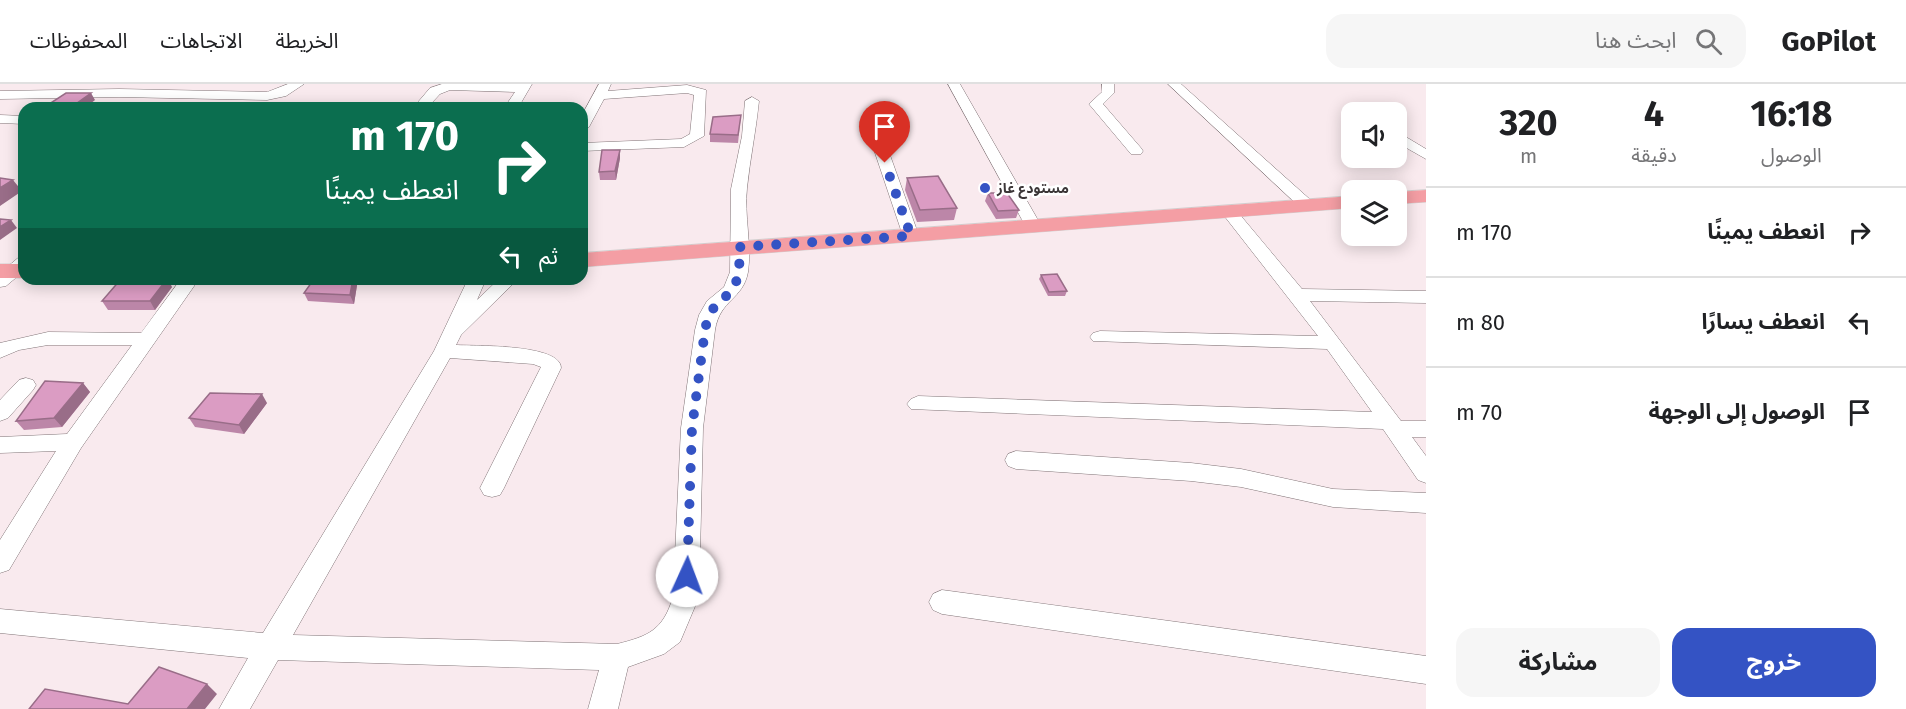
<!DOCTYPE html>
<html lang="ar">
<meta charset="utf-8">
<style>
:root{--surface:#fff;--page:#f6f6f6;--text:#202124;--muted:#757577;--line:#e0e0e0;--accent:#3453c4}
body{margin:0;font-family:"Fira Sans","Noto Sans Arabic",sans-serif;background:var(--page);color:var(--text);direction:rtl;height:100vh;display:flex;flex-direction:column;font-size:22px;white-space:nowrap}
*{box-sizing:border-box;margin:0}
p{font-size:20px;color:var(--muted)}
.icon{flex:none;width:33px;height:33px;fill:none;stroke:currentColor;stroke-width:2;stroke-linecap:round;stroke-linejoin:round}
.map{position:relative;flex:1;overflow:hidden;direction:ltr}
.panel{display:flex;flex-direction:column;background:var(--surface);width:480px}
.panel>*{flex:none}
.top-card{position:absolute;left:18px;top:18px;width:570px;height:183px;border-radius:18px;box-shadow:0 3px 15px #0003;direction:rtl;background:#0b6e4f;color:#fff;overflow:hidden}
.fabs{position:absolute;left:1341px;top:18px;display:grid;gap:12px}
.fabs a{display:grid;place-items:center;width:66px;height:66px;border-radius:12px;background:var(--surface);box-shadow:0 3px 15px #0003;font-size:30px}
.pin{position:absolute;display:grid;place-items:center;width:51px;height:51px;color:#fff;margin:-62px -26px;border-radius:50% 50% 50% 0;rotate:-45deg;box-shadow:0 0 6px #0007}
.pin .icon{rotate:45deg}
.me{position:absolute;width:66px;margin:-33px;rotate:2deg;stroke-linejoin:round;filter:drop-shadow(0 0 4px #0008)}
.turn{display:flex;align-items:center;gap:21px;height:126px;padding:0 30px;font-size:27px}
.turn .icon{width:78px;height:78px;stroke-width:2.5}
.turn b{display:block;font-size:42px;line-height:51px}
.then{display:flex;align-items:center;height:57px;padding:0 30px;background:#0003;gap:12px;font-size:22px}
.eta{display:flex;justify-content:space-evenly;align-items:center;height:102px;text-align:center}
.eta b{font-size:36px;font-weight:700;line-height:42px}
.primary-button{display:flex;gap:12px;margin-top:auto;padding:12px 30px}
.primary-button a{flex:1;height:69px;border-radius:18px;background:var(--accent);color:#fff;font-size:24px;font-weight:700;line-height:69px;text-align:center}
.primary-button a+a{background:var(--page);color:var(--text)}
ul{padding:0;list-style:none}
li{display:flex;align-items:center;gap:18px;height:90px;padding:0 30px;border-top:2px solid var(--line)}
li div{flex:1}
li b{display:block;font-size:22px}
li em{font-style:normal}
header{display:flex;align-items:center;gap:36px;box-sizing:border-box;height:84px;padding:0 30px;background:var(--surface);border-bottom:2px solid var(--line)}
header strong{font-size:28px}
nav{display:flex;gap:33px;margin-inline-start:auto;font-size:21px}
.search{width:420px;height:54px;background:var(--page);display:flex;align-items:center;gap:15px;box-sizing:border-box;padding:0 21px;border-radius:18px;color:var(--muted);font-size:22px}
main{display:flex;flex:1;min-height:0}
.map>svg:first-child{display:block}
.lines{fill:none;stroke-linecap:round;stroke-linejoin:round}
.minor-casing{stroke:#817477;stroke-width:1}
.major-casing{stroke:#d0cfcf;stroke-width:1}
.minor{fill:#fff;fill-rule:evenodd}
.major{fill:#f49ea4;fill-rule:evenodd}
.wall{fill:#bc86a8}
.shaded-wall{fill:#996d88}
.building{fill:#db9cc3;stroke:#996d88;stroke-width:1.5}
.route{stroke:#3453c4;stroke-width:10;stroke-dasharray:0 18}
.poi-dot{fill:#3453c4;stroke:#fff;stroke-width:2}
.labels{text-anchor:middle;dominant-baseline:central;stroke-width:5;stroke-linejoin:round;paint-order:stroke}
.far-poi-label{font-size:14px;font-weight:bold;fill:#3b3637;stroke:#fff;text-anchor:start}
</style>
<header>
<strong>GoPilot</strong>
<div class="search"><svg class="icon" aria-label="search" viewBox="0 0 24 24"><circle cx="10" cy="10" r="6"/><path d="M15 15l6 6"/></svg>ابحث هنا</div>
<nav><a>الخريطة</a><a>الاتجاهات</a><a>المحفوظات</a></nav>
</header>
<main>
<section class="panel">
<div class="eta">
<div><b>16:18</b><p>الوصول</p></div>
<div><b>4</b><p>دقيقة</p></div>
<div><b>320</b><p>m</p></div>
</div>
<ul>
<li><svg class="icon" aria-label="right" viewBox="0 0 24 24"><path d="M7 20v-9h11M14 6l5 5-5 5"/></svg><div><b>انعطف يمينًا</b></div><em>170 m</em></li>
<li><svg class="icon" aria-label="left" viewBox="0 0 24 24"><path d="M17 20v-9H6M10 6l-5 5 5 5"/></svg><div><b>انعطف يسارًا</b></div><em>80 m</em></li>
<li><svg class="icon" aria-label="arrive" viewBox="0 0 24 24"><path d="M6 21V4h12l-3 4 3 4H6"/></svg><div><b>الوصول إلى الوجهة</b></div><em>70 m</em></li>
</ul>
<div class="primary-button"><a>خروج</a><a>مشاركة</a></div>
</section>
<div class="map">
<svg width="1426" height="625" viewBox="0 0 1426 625">
<rect width="100%" height="100%" fill="#f9eaee"/>
<g class="lines">
<g class="minor-casing">
<path id="minor" d="M288,0H304L286,12L267,16L119,13L0,15V7L119,5L267,8Z
M442,0H532L518,24H504L515,8L450,6L440,10L427,24H413L430,4Z
M599,0H611L608,7L687,1L706,6L704,52L684,63L582,67V59L681,55L690,50L694,11L687,9L604,15L589,43L582,47V31Z
M948,0H960L1042,143L1040,146H1028L1026,143Z
M1102,0H1114V9L1103,20L1141,64L1143,67L1141,70H1131L1089,20L1102,8Z
M1168,0H1181L1314,119L1316,122L1314,125H1302Z
M752,13L759,17C756,47 750,75 747,104C744,131 752,161 748,188C743,216 720,215 715,246L703,344L699,513L680,558L664,570L628,583L618,625H588L599,586L278,576L250,625H219L248,574L0,549V525L263,549L434,267L468,195H486L477,216L499,195H518L461,251L456,261C476,262 561,260 561,284L504,404L500,411L492,413L484,411L480,404L541,283L533,280L450,274L293,551L617,560C649,552 663,546 673,513L681,344L695,246L699,231L707,217L724,203L730,188L731,105L742,52L745,17Z
M0,31L24,32V40L0,39Z
M1396,47L1426,65V75L1396,58Z
M879,56L886,60L919,152L917,156H905L903,152L872,60Z
M1230,124L1236,126L1302,205L1426,207V219L1310,217L1401,337H1426V353H1412L1426,372V399L1418,396L1383,345L911,325L907,320L911,315L918,312L1372,328L1327,265L1093,257L1090,253L1093,249L1100,247L1318,252L1222,129Z
M24,173V187L6,202L0,203V189L18,174Z
M181,195H199L81,364L9,486L0,489V456L56,367L0,369V353L67,350L132,261H48L19,266L0,274V259L48,248L141,249Z
M26,294L33,296L36,301L33,306L8,334L0,337V316L19,296Z
M1016,367L1191,379L1241,385L1333,405L1426,409V429L1333,423L1241,403L1191,397L1016,385L1008,382L1005,376L1008,370Z
M942,506L1426,572V600L942,530L933,526L929,518L933,510Z"/>
</g>
<g class="major-casing">
<path id="major" d="M1426,106V118L1396,120V108Z
M1352,112V124L582,183V169Z
M0,180H24V194H0Z"/>
</g>
<use href="#minor" class="minor"/>
<use href="#major" class="major"/>
</g>
<path class="wall" d="M741,31L738,59L710,58V50Z
M620,66V74L616,96H600L599,88Z
M907,94L957,124L954,136L917,138L905,106Z
M988,109L1019,126L1016,134L996,135L985,117Z
M1041,191L1067,207L1065,212H1048L1039,195Z
M314,195H358L354,220L308,217L304,209Z
M172,203L155,226H108L102,217Z
M83,299L90,308L62,343L24,346L16,337Z
M267,319L244,350L195,343L189,334Z"/>
<path class="shaded-wall" d="M91,9L95,16L85,24H70Z
M620,66V74L616,96L615,87Z
M13,96L22,107L0,122V104Z
M11,136L17,144L0,156V143Z
M167,195H168L172,203L155,226L150,217Z
M353,195H358L354,220L350,211Z
M83,299L90,308L62,343L54,334Z
M262,310L267,319L244,350L239,341Z
M207,600L217,610L205,625H187Z"/>
<path class="building" d="M66,9H91L70,24H43Z
M741,31L738,51L710,50L713,33Z
M602,66H620L615,87L599,88Z
M938,92L957,124L920,126L907,94Z
M0,94L13,96L0,104Z
M988,109H1007L1019,126L998,127Z
M0,135L11,136L0,143Z
M1057,190L1067,207L1049,208L1041,191Z
M121,195H167L150,217H102Z
M314,195H353L350,211L304,209Z
M45,297L83,299L54,334L16,337Z
M210,309L262,310L239,341L189,334Z
M159,583L207,600L187,625H29L45,605L128,620Z"/>
<g class="lines">
<path class="route" d="M687,492L692,344L705,246C711,215 725,220 735,200C741,189 739,175 739,163L911,152L885,79"/>
</g>
<circle class="poi-dot" cx="985" cy="104" r="6"/>
<g class="labels">
<g class="far-poi-label">
<text x="997" y="104">مستودع غاز</text>
</g>
</g>
</svg>
<div class="fabs">
<a><svg class="icon" aria-label="sound" viewBox="0 0 24 24"><path d="M4 9h4l5-4v14l-5-4H4zM17 9q2 3 0 6"/></svg></a>
<a><svg class="icon" aria-label="layers" viewBox="0 0 24 24"><path d="M12 4l9 5-9 5-9-5zM3 14l9 5 9-5"/></svg></a>
</div>
<div class="pin" style="left:885px;top:79px;background:#d93025"><svg class="icon" aria-label="arrive" viewBox="0 0 24 24"><path d="M6 21V4h12l-3 4 3 4H6"/></svg></div>
<svg class="me" style="left:687px;top:492px" viewBox="-20 -20 40 40"><circle r="19" fill="#fff"/><path d="M0-13L10 11 0 6-10 11z" fill="#3453c4"/></svg>
<div class="top-card">
<div class="turn"><svg class="icon" aria-label="right" viewBox="0 0 24 24"><path d="M7 20v-9h11M14 6l5 5-5 5"/></svg><div><b>170 m</b>انعطف يمينًا</div></div>
<div class="then">ثم<svg class="icon" aria-label="left" viewBox="0 0 24 24"><path d="M17 20v-9H6M10 6l-5 5 5 5"/></svg></div>
</div>
</div>
</main>
